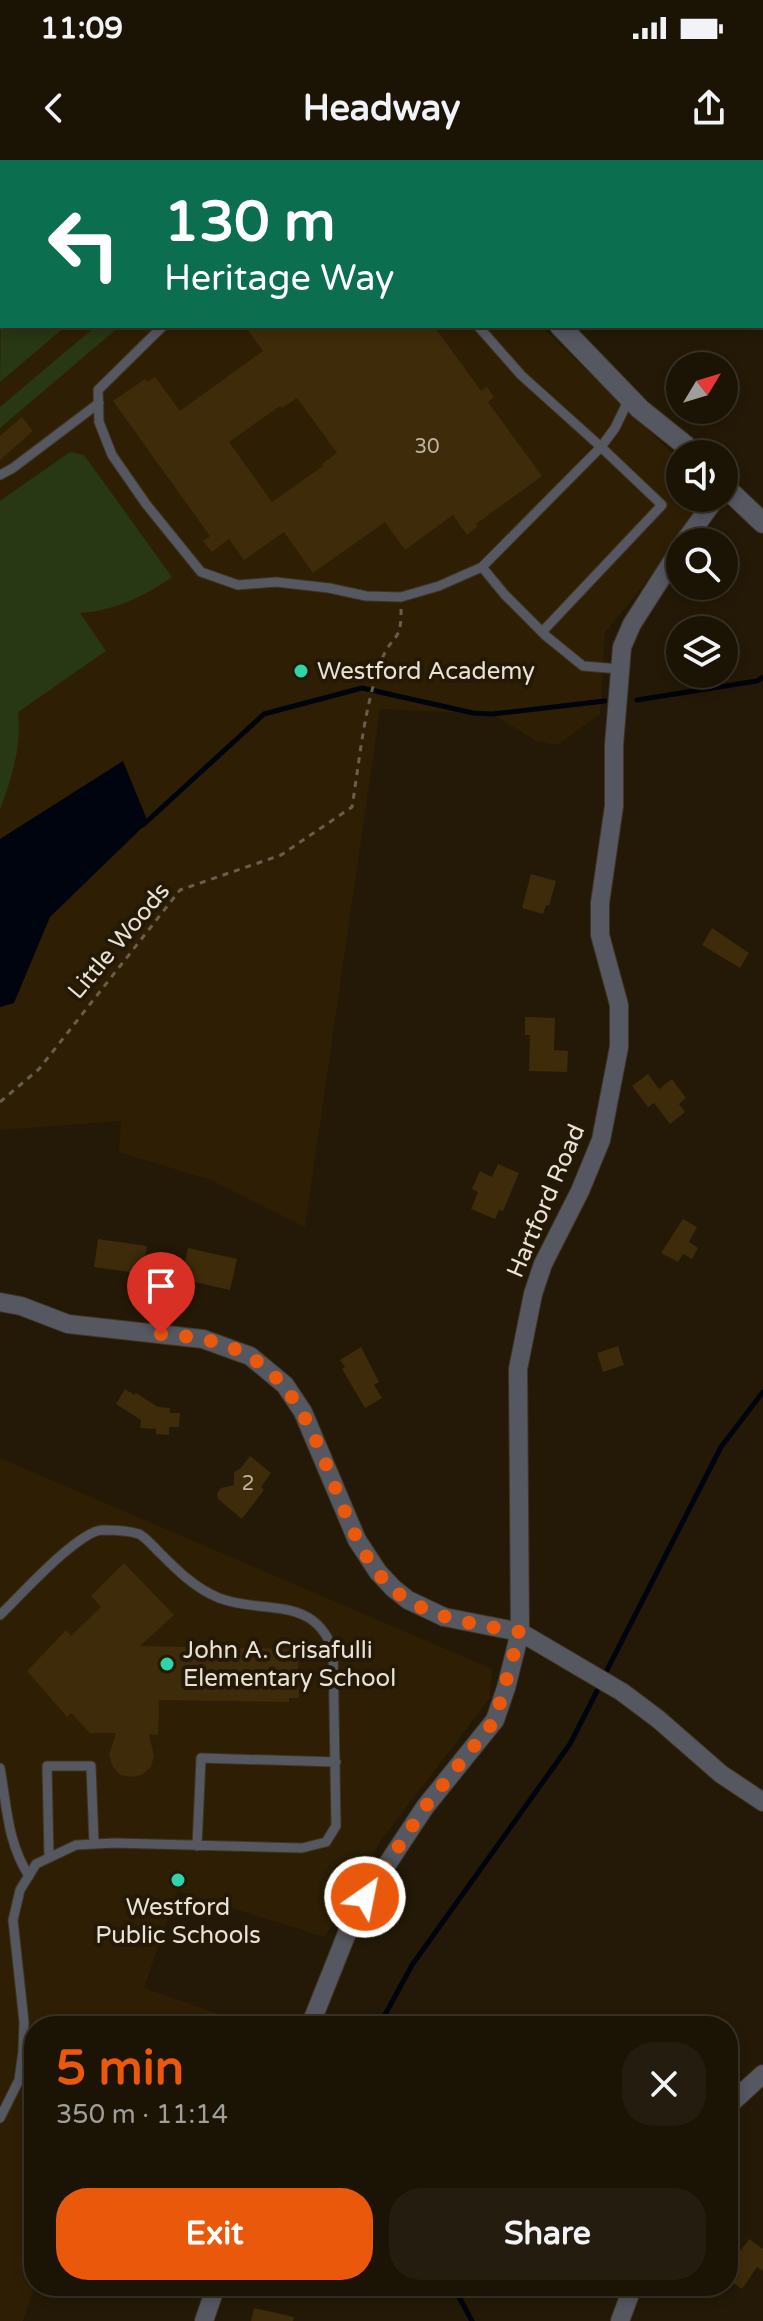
<!DOCTYPE html>
<meta charset="utf-8">
<style>
:root{--surface:#1b1304;--page:#241c0e;--text:#f1f3f6;--muted:#a09e9a;--line:#393226;--accent:#ea580c}
body{margin:0;font-family:"Varela Round",sans-serif;background:var(--page);color:var(--text);height:100vh;display:flex;flex-direction:column;font-size:30px;white-space:nowrap}
*{box-sizing:border-box;margin:0}
p{font-size:26px;color:var(--muted)}
.icon{flex:none;width:44px;height:44px;fill:none;stroke:currentColor;stroke-width:2;stroke-linecap:round;stroke-linejoin:round}
.map{position:relative;flex:1;overflow:hidden}
.sheet{position:absolute;left:24px;top:1856px;width:714px;height:280px;display:flex;flex-direction:column;background:var(--surface);border-radius:32px;box-shadow:0 4px 12px #0003,0 0 0 2px var(--line)}
.sheet>*{flex:none}
.banner{position:absolute;left:0px;top:0px;width:764px;height:168px;box-shadow:0 4px 12px #0003,0 0 0 2px var(--line);background:#0b6e4f;color:#fff;overflow:hidden}
.needle{width:52px;rotate:52deg}
.controls{position:absolute;left:666px;top:192px;display:grid;gap:16px}
.controls a{display:grid;place-items:center;width:72px;height:72px;border-radius:50%;background:var(--surface);box-shadow:0 4px 12px #0003,0 0 0 2px var(--line);font-size:40px}
.pin{position:absolute;display:grid;place-items:center;width:68px;height:68px;color:#fff;margin:-82px -34px;border-radius:50% 50% 50% 0;rotate:-45deg;box-shadow:0 0 8px #0007}
.pin .icon{rotate:45deg}
.me{position:absolute;width:88px;margin:-44px;rotate:33deg;stroke-linejoin:round;filter:drop-shadow(0 0 6px #0008)}
.turn{display:flex;align-items:center;gap:28px;height:168px;padding:0 32px;font-size:36px}
.turn .icon{width:104px;height:104px;stroke-width:2.5}
.turn b{display:block;font-size:56px;line-height:68px}
.round{display:grid;place-items:center;flex:none;width:84px;height:84px;border-radius:32px;background:var(--page)}
.overview{display:flex;align-items:center;justify-content:space-between;height:136px;padding:0 32px}
h1{font-size:48px;font-weight:800;line-height:60px;color:var(--accent)}
.action{display:flex;gap:16px;margin-top:auto;padding:16px 32px}
.action a{flex:1;height:92px;border-radius:32px;background:var(--accent);color:#fff;font-size:32px;font-weight:800;line-height:92px;text-align:center}
.action a+a{background:var(--page);color:var(--text)}
.status{display:flex;justify-content:space-between;align-items:center;height:56px;padding:0 40px;background:var(--surface);direction:ltr}
.status svg{height:22px;fill:currentColor}
header{display:flex;justify-content:space-between;align-items:center;height:104px;padding:0 32px;background:var(--surface);font-size:36px;font-weight:800}
.map>svg:first-child{display:block}
.built{fill:#2e1f04}
.green{fill:#283714}
.water{fill:#00040e}
.lines{fill:none;stroke-linecap:round;stroke-linejoin:round}
.stream{stroke:#00040e;stroke-width:5}
.building{fill:#3e2b09;fill-rule:evenodd}
.service-casing{stroke:#403523;stroke-width:11}
.minor-casing{stroke:#403523;stroke-width:20}
.tertiary-casing{stroke:#403523;stroke-width:22}
.path{stroke:#685e4e;stroke-width:3;stroke-dasharray:6 6;stroke-linecap:butt}
.service{stroke:#555761;stroke-width:9}
.minor{stroke:#555761;stroke-width:18}
.tertiary{stroke:#555761;stroke-width:20}
.route{stroke:#ea580c;stroke-width:14;stroke-dasharray:0 25.2}
.poi-dot{fill:#2fd4aa;stroke:#241906;stroke-width:3}
.labels{text-anchor:middle;dominant-baseline:central;stroke-width:8;stroke-linejoin:round;paint-order:stroke}
.number-label{font-size:20px;fill:#bfb4a3}
.poi-label{font-size:24px;fill:#eae2d6;stroke:#241906;text-anchor:start}
.street-label{font-size:24px;fill:#eae2d6;stroke:#241906}
</style>
<div class="status"><b>11:09</b><svg viewBox="0 0 49 12"><path d="M0 12V9h3v3zM5 12V6h3v6zM10 12V3h3v9zM15 12V0h3v12zM26 1h20v11H26zM47 4h2v5h-2z"/></svg></div>
<header><svg class="icon" aria-label="back" viewBox="0 0 24 24"><path d="M15 5l-7 7 7 7"/></svg>Headway<svg class="icon" aria-label="share" viewBox="0 0 24 24"><path d="M12 15V3M7 8l5-5 5 5M5 13v7h14v-7"/></svg></header>
<div class="map">
<svg width="763" height="2161" viewBox="0 0 763 2161">
<rect width="100%" height="100%" fill="#241906"/>
<path class="built" d="M0,0H428L429,2H2V166H541L680,301V338H713L605,473L600,554L558,585L536,581L492,554L380,549L305,1067L211,1020L119,992L121,961L0,970Z
M0,1298L492,1509L490,1538L382,1679L325,1777L177,1731L144,1828L253,1866H34L35,2126L23,2161H0Z"/>
<path class="green" d="M2,72V166H66L0,222Z
M96,166H120L0,268V247Z
M70,292L84,295L172,417C145,436 114,451 80,453L106,491L18,552C22,586 12,617 0,650V341Z"/>
<path class="water" d="M123,601L148,662L50,757L14,843L0,847V679Z"/>
<g class="lines">
<path class="stream" d="M637,540L757,521L763,517
M143,665L264,554L362,528L473,553L492,554L605,541
M607,1510L721,1287L763,1232
M379,1866L412,1805L570,1584L597,1531
M453,2126L472,2161"/>
</g>
<path class="building" d="M245,166H434L481,231L487,227L494,237L488,242L542,316L476,364L478,366L467,375L453,355L405,390L385,362L313,413L284,372L244,400L229,379L212,392L203,381L210,376L113,241L145,219L147,222L155,217L180,251L263,191ZM297,238L337,293L322,304L323,306L272,342L229,282L280,246L282,248Z
M22,257L33,271L0,300V276Z
M531,714L556,721L549,746L546,745L543,754L522,748Z
M712,768L749,793L740,808L702,785Z
M525,857L555,858L554,890L568,891L567,912L529,911L530,875H525Z
M648,914L659,929L672,919L686,938L679,944L685,952L670,964L654,943L648,947L632,926Z
M498,1004L519,1013L503,1051L499,1050L495,1059L471,1049L478,1032L472,1029L480,1011L492,1017Z
M683,1059L697,1067L689,1082L698,1088L692,1099L683,1094L678,1102L661,1093Z
M98,1079L147,1086L143,1114L94,1107Z
M188,1088L237,1099L230,1130L181,1119Z
M618,1186L624,1205L603,1212L597,1193Z
M361,1187L379,1222L374,1225L382,1238L365,1248L342,1209L345,1207L340,1200Z
M125,1229L134,1235L136,1233L158,1247L170,1248V1253H180L179,1267H169V1275L156,1274V1269L140,1268L141,1260L116,1244Z
M250,1296L271,1313L261,1327L264,1330L242,1359L218,1339L217,1333L221,1328L234,1325V1312L240,1309Z
M124,1403L174,1455L140,1486L290,1489V1494H298L299,1538H289V1542L159,1540L158,1575L149,1574L154,1596L151,1607L142,1615L131,1617L120,1615L113,1607L109,1595L116,1573H90L71,1553L67,1557L27,1511L66,1470L71,1476L101,1447L91,1436Z
M749,2079L763,2089V2111L757,2107L742,2129L728,2119V2107Z
M254,2148L294,2157L293,2161H251Z"/>
<g class="lines">
<g class="service-casing">
<path id="service" d="M222,0L223,2
M379,2L382,0
M163,166L98,230L99,262L112,295L146,344L201,412L238,425L276,422L329,428L366,436L401,437L439,426L482,407L505,435L546,476L583,506L620,509
M478,166L521,215L601,287L615,268L629,239
M0,315L13,308L99,243
M482,407L601,287L662,345L542,472
M0,1455C20,1436 77,1372 102,1370C111,1370 130,1371 139,1374C145,1377 152,1385 157,1390C176,1409 194,1428 219,1438C263,1455 313,1434 333,1490L336,1666L326,1682L302,1688L114,1683L76,1685L36,1704L20,1730L13,1760L24,1862L23,1891L19,1920L0,1958
M0,1608C7,1646 7,1682 29,1716
M197,1686L201,1598L336,1602
M49,1698L47,1606H91L94,1684"/>
</g>
<g class="minor-casing">
<path id="minor" d="M684,382L716,338
M0,1142L21,1146L68,1164L203,1179L250,1196L285,1225L303,1252L357,1380L378,1412L393,1428L408,1440L444,1457L520,1472L622,1532L658,1559L721,1614L763,1642
M310,1866L355,1753L425,1647L495,1560L506,1528L520,1472L518,1209L533,1134L543,1104L580,1031L601,980L619,887V845L600,775V743L614,646V585L622,487L632,464L680,389
M728,1946L763,1914
M204,2161L216,2126
M620,2161L633,2126"/>
</g>
<g class="tertiary-casing">
<path id="tertiary" d="M446,0L447,2
M560,166L640,249L685,285L692,294
M724,326L763,363"/>
</g>
<path class="path" d="M0,942L39,909L180,730L281,695L352,647C360,598 364,546 382,499C392,474 402,483 401,449"/>
<use href="#service" class="service"/>
<use href="#minor" class="minor"/>
<use href="#tertiary" class="tertiary"/>
</g>
<g class="lines">
<path class="route" d="M161,1174C181,1176 201,1177 221,1184C305,1210 320,1300 353,1370C365,1398 383,1425 409,1441C443,1461 482,1465 520,1472L495,1560L425,1647L365,1737"/>
</g>
<g class="poi-dot">
<circle cx="301" cy="511" r="8"/>
<circle cx="167" cy="1504" r="8"/>
<circle cx="178" cy="1720" r="8"/>
</g>
<g class="labels">
<g class="number-label">
<text x="427" y="287">30</text>
<text x="248" y="1324">2</text>
</g>
<g class="poi-label">
<text x="317" y="511">Westford Academy</text>
<text x="183" y="1490">John A. Crisafulli<tspan x="183" dy="28">Elementary School</tspan></text>
<text x="178" y="1747" text-anchor="middle">Westford<tspan x="178" dy="28">Public Schools</tspan></text>
</g>
<g class="street-label">
<text transform="translate(119 781) rotate(-50)">Little Woods</text>
<text transform="translate(546 1041) rotate(-67)">Hartford Road</text>
</g>
</g>
</svg>
<div class="controls">
<a><svg class="needle" viewBox="-14 -14 28 28"><path d="M0-13l5 13h-10z" fill="#e53935"/><path d="M0 13l5-13h-10z" fill="#a09e9a"/></svg></a>
<a><svg class="icon" aria-label="sound" viewBox="0 0 24 24"><path d="M4 9h4l5-4v14l-5-4H4zM17 9q2 3 0 6"/></svg></a>
<a><svg class="icon" aria-label="search" viewBox="0 0 24 24"><circle cx="10" cy="10" r="6"/><path d="M15 15l6 6"/></svg></a>
<a><svg class="icon" aria-label="layers" viewBox="0 0 24 24"><path d="M12 4l9 5-9 5-9-5zM3 14l9 5 9-5"/></svg></a>
</div>
<div class="pin" style="left:161px;top:1174px;background:#d93025"><svg class="icon" aria-label="arrive" viewBox="0 0 24 24"><path d="M6 21V4h12l-3 4 3 4H6"/></svg></div>
<svg class="me" style="left:365px;top:1737px" viewBox="-20 -20 40 40"><circle r="17" fill="#ea580c" stroke="#fff" stroke-width="3"/><path d="M0-11L8 9 0 5-8 9z" fill="#fff"/></svg>
<div class="banner">
<div class="turn"><svg class="icon" aria-label="left" viewBox="0 0 24 24"><path d="M17 20v-9H6M10 6l-5 5 5 5"/></svg><div><b>130 m</b>Heritage Way</div></div>
</div>
<section class="sheet">
<div class="overview"><div><h1>5 min</h1><p>350 m · 11:14</p></div><a class="round"><svg class="icon" aria-label="close" viewBox="0 0 24 24"><path d="M6 6l12 12M18 6L6 18"/></svg></a></div>
<div class="action"><a>Exit</a><a>Share</a></div>
</section>
</div>
